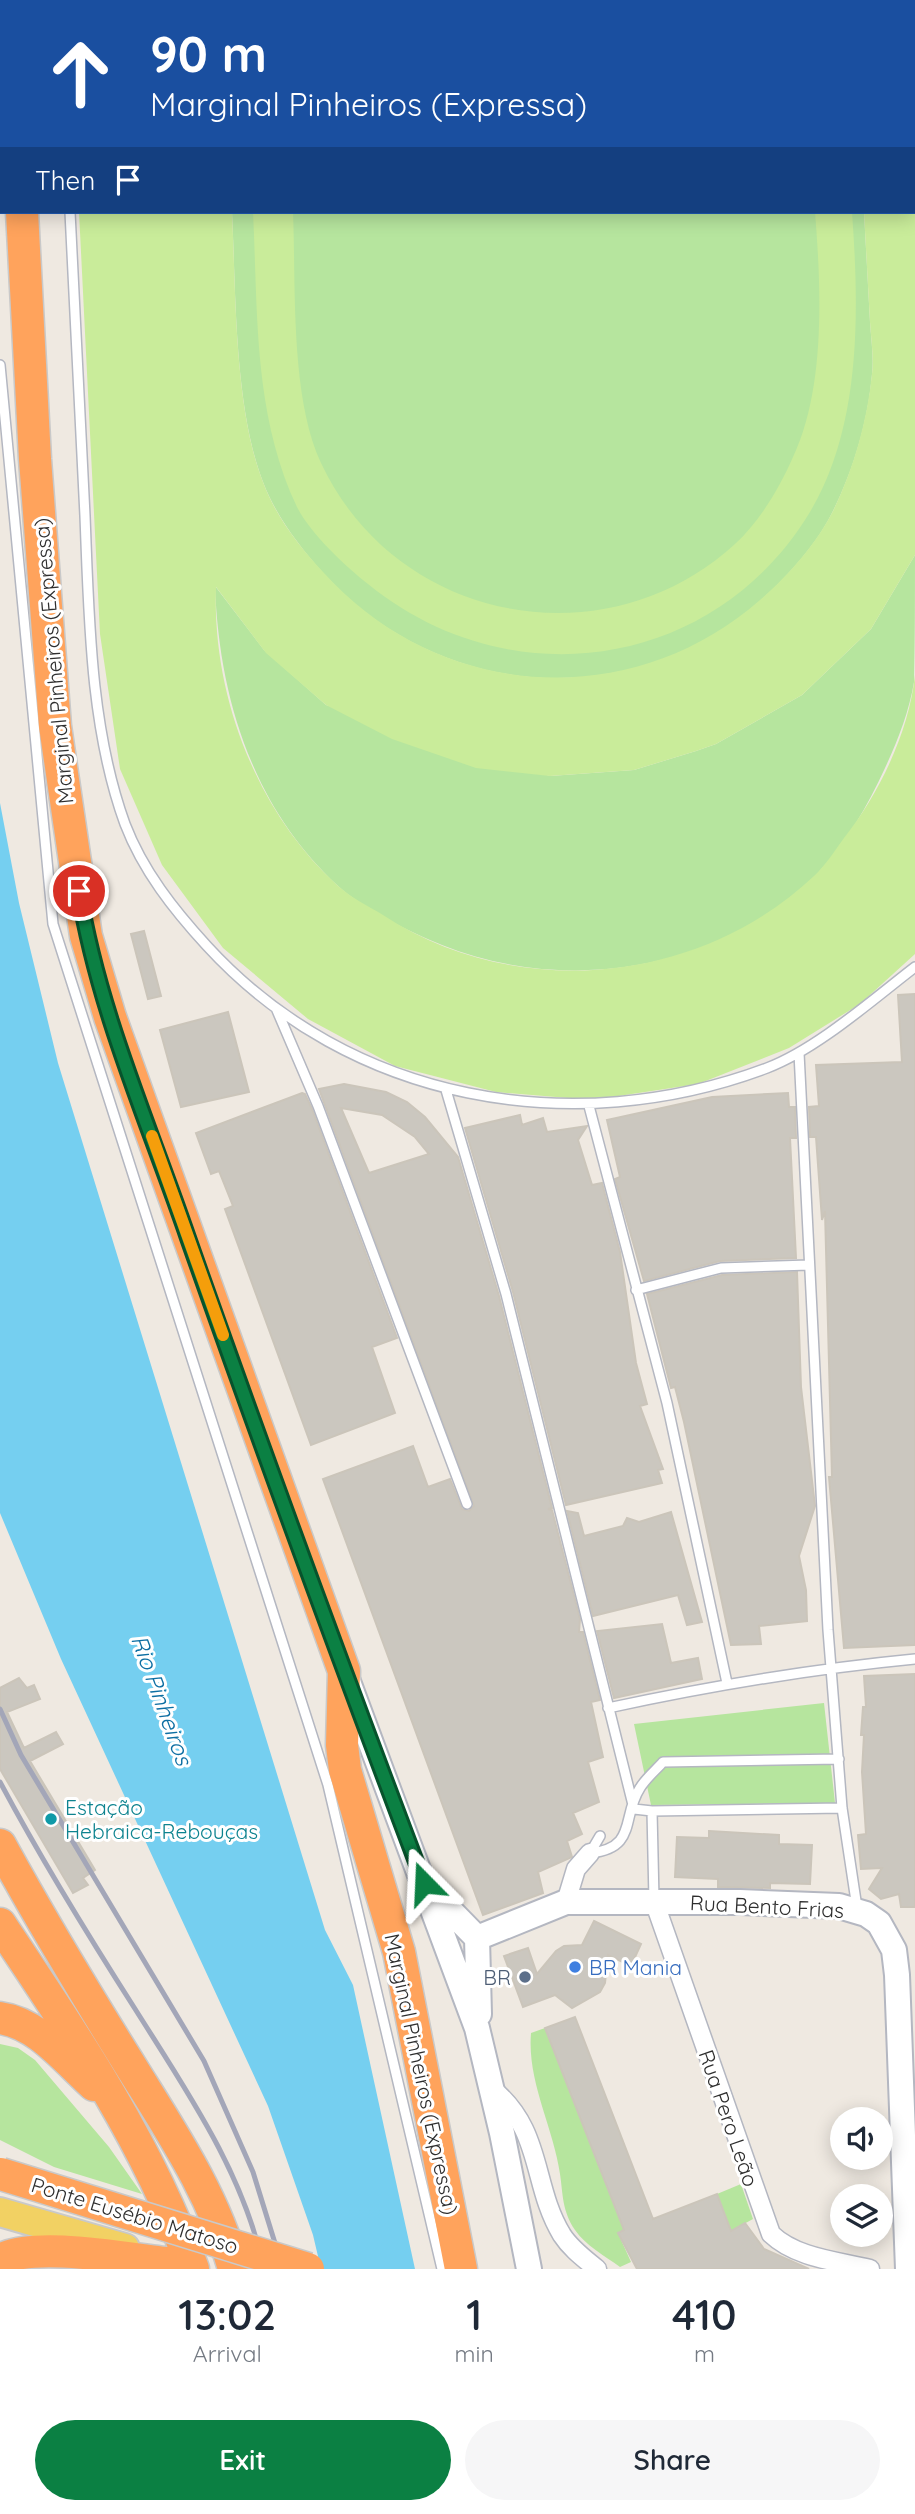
<!DOCTYPE html>
<meta charset="utf-8">
<style>
:root{--surface:#fff;--page:#f6f6f7;--text:#1f2937;--muted:#747a83;--accent:#0b8043}
body{margin:0;font-family:Quicksand,sans-serif;background:var(--page);color:var(--text);height:100vh;display:flex;flex-direction:column;font-size:26px;white-space:nowrap}
*{box-sizing:border-box;margin:0}
p{font-size:23px;color:var(--muted)}
.icon{flex:none;width:38px;height:38px;fill:none;stroke:currentColor;stroke-width:2;stroke-linecap:round;stroke-linejoin:round}
.map{position:relative;height:2269px;overflow:hidden}
.sheet{display:flex;flex-direction:column;background:var(--surface);flex:1}
.sheet>*{flex:none}
.banner{position:absolute;left:0px;top:0px;width:915px;height:214px;box-shadow:0 4px 18px #0003;background:#1a4fa0;color:#fff;overflow:hidden}
.tools{position:absolute;left:830px;top:2107px;display:grid;gap:14px}
.tools a{display:grid;place-items:center;width:63px;height:63px;border-radius:50%;background:var(--surface);box-shadow:0 4px 18px #0003;font-size:35px}
.pin{position:absolute;display:grid;place-items:center;width:60px;height:60px;color:#fff;margin:-30px;border:4px solid #fff;border-radius:50%;box-shadow:0 2px 7px #0007}
.me{position:absolute;width:77px;margin:-38px;rotate:339deg;stroke-linejoin:round;filter:drop-shadow(0 0 5px #0008)}
.turn{display:flex;align-items:center;gap:24px;height:147px;padding:0 35px;font-size:32px}
.turn .icon{width:91px;height:91px;stroke-width:2.5}
.turn b{display:block;font-size:49px;line-height:60px}
.then{display:flex;align-items:center;height:66px;padding:0 35px;background:#0003;gap:14px;font-size:26px}
.eta{display:flex;justify-content:space-evenly;align-items:center;height:119px;text-align:center}
.eta b{font-size:42px;font-weight:600;line-height:49px}
.action{display:flex;gap:14px;margin-top:auto;padding:14px 35px}
.action a{flex:1;height:80px;border-radius:42px;background:var(--accent);color:#fff;font-size:28px;font-weight:600;line-height:80px;text-align:center}
.action a+a{background:var(--page);color:var(--text)}
.map>svg:first-child{display:block}
.green{fill:#b6e59e}
.pitch{fill:#c9ec9a}
.water{fill:#75cff0}
.building{fill:#cbc7bf;stroke:#cbc5ba;stroke-width:2;fill-rule:evenodd}
.lines{fill:none;stroke-linecap:round;stroke-linejoin:round}
.lane-casing{stroke:#b4b7c1;stroke-width:12}
.street-casing{stroke:#b4b7c1;stroke-width:21}
.secondary-casing{stroke:#b4b7c1;stroke-width:28}
.primary-casing{stroke:#c9c9c9;stroke-width:32}
.highway-casing{stroke:#c9c9c9;stroke-width:35}
.lane{stroke:#fff;stroke-width:9}
.street{stroke:#fff;stroke-width:18}
.secondary{stroke:#fff;stroke-width:24}
.primary{stroke:#f2d163;stroke-width:28}
.highway{stroke:#ffa35c;stroke-width:32}
.rail{stroke:#a3a6b8;stroke-width:5}
.highway-bridge-casing{stroke:#c9c9c9;stroke-width:35;stroke-linecap:butt}
.highway-bridge{stroke:#ffa35c;stroke-width:32}
.route-casing{stroke:#07532c;stroke-width:18}
.route{stroke:#0b8043;stroke-width:12}
.slow{stroke:#f59e0b;stroke-width:12}
.culture-dot{fill:#0f9aa8;stroke:#fff;stroke-width:2.5}
.shop-dot{fill:#3f7fe0;stroke:#fff;stroke-width:2.5}
.service-dot{fill:#5c6f8a;stroke:#fff;stroke-width:2.5}
.labels{text-anchor:middle;dominant-baseline:central;stroke-width:6;stroke-linejoin:round;paint-order:stroke}
.street-label{font-size:21px;fill:#2e2e2e;stroke:#fff}
.culture-label{font-size:21px;fill:#0d838f;stroke:#fff;text-anchor:start}
.shop-label{font-size:21px;fill:#366cbe;stroke:#fff;text-anchor:start}
.service-label{font-size:21px;fill:#4e5e75;stroke:#fff;text-anchor:end}
.water-label{font-size:23px;font-style:italic;fill:#0d6fa3;stroke:#fff}
</style>
<div class="map">
<svg width="915" height="2269" viewBox="0 0 915 2269">
<rect width="100%" height="100%" fill="#efe9e1"/>
<path class="green" d="M222,0H853V2H222Z
M232,212H864C866,248 868,285 870,322C871,339 874,357 872,374C868,420 854,469 833,511C817,544 788,576 760,601C630,715 438,700 323,573C299,546 276,516 263,482C234,407 236,292 232,212Z
M915,555C915,593 915,647 914,682C909,712 898,740 885,768C868,805 846,844 817,874C720,971 567,995 442,945C408,931 364,910 337,885C253,807 219,698 215,586L264,650L326,705L550,776L634,770L696,751L716,744L802,695L871,629Z
M824,1703L835,1803L651,1805L634,1724Z
M545,2028L616,2210L634,2226L618,2233L631,2262L620,2267C605,2256 585,2245 575,2230C562,2211 563,2194 560,2174C553,2126 527,2082 531,2033Z
M0,2044L18,2048L35,2060L109,2147L142,2194L54,2167L0,2140Z
M741,2184L753,2219L731,2231L717,2194Z"/>
<path class="pitch" d="M853,0H915V555L871,629L802,695L716,744L696,751L634,770L550,776L476,768L392,739L326,705L266,653L216,587C212,696 257,812 337,885C350,897 368,906 383,915C516,1002 698,985 814,876C826,865 835,850 844,838C879,794 909,732 915,675V954L860,1004L789,1048L698,1084L592,1100L496,1092L395,1066L308,1019L223,948L162,865L120,769L100,634L79,212H232C236,292 234,408 263,482C276,517 299,546 324,573C439,700 630,714 760,600C788,576 816,544 833,511C854,468 867,421 872,374C874,357 871,339 870,322C868,285 866,249 864,212H914V2Z
M253,212H293C296,286 290,396 321,463C396,623 605,663 735,544C760,521 780,487 793,457C826,387 821,287 815,212H852C859,309 862,425 810,512C714,671 509,699 368,584C345,566 310,533 297,507C253,414 258,312 253,212Z"/>
<path class="water" d="M0,803L19,903L58,1063L325,1930L353,1985L415,2269H321L313,2235L268,2106L61,1659L0,1513Z"/>
<path class="building" d="M144,931L161,996L148,999L131,934Z
M915,994V1645L844,1648L829,1477H832L825,1211L822,1220L816,1137H810L809,1107L819,1106L816,1065L902,1062L898,995Z
M228,1012L249,1092L181,1107L160,1030Z
M344,1084L386,1092L407,1102L425,1117L458,1157L499,1296L552,1508L548,1509L552,1510L580,1619L579,1632H583L600,1700L591,1702L603,1757L588,1762L599,1802L573,1813L582,1834L567,1841L572,1857L538,1872L543,1893L483,1915L323,1479L413,1446L428,1487L450,1479L462,1509L469,1511L474,1506L319,1089ZM341,1108L382,1115L415,1137L429,1154L369,1173Z
M302,1093L305,1094L312,1109L397,1338L372,1347L395,1413L311,1445L225,1209L233,1206L219,1171L211,1174L196,1133Z
M788,1093L789,1107H795L796,1138H790L796,1258L720,1261L644,1281L615,1179L620,1177L607,1120L712,1097Z
M520,1115L522,1125L543,1118L547,1132L587,1126L578,1140L592,1185L602,1183L620,1252L636,1363L647,1404L640,1406L663,1469L658,1470L662,1483L566,1505L513,1292L465,1128Z
M797,1272L801,1387L815,1506L799,1556L806,1590L807,1621L759,1626L761,1644L731,1645L684,1422L675,1387L671,1388L647,1294L722,1275Z
M567,1511L578,1513L584,1536L623,1526L627,1518L639,1522L671,1512L702,1622L687,1625L678,1595L593,1616Z
M662,1624L671,1663L698,1658L702,1679L614,1698L597,1631Z
M915,1674V1907H901L899,1894L881,1899L869,1889L882,1868L861,1869L858,1835L866,1834L862,1772L864,1735H861L863,1707H866L864,1676Z
M19,1678L27,1688L34,1685L40,1699L7,1712L24,1748L56,1732L63,1744L30,1761L95,1870L83,1878L88,1885L73,1893L0,1769V1688Z
M709,1831L779,1835V1844L812,1845L810,1884L770,1883V1888L718,1887V1879L675,1877L677,1837L709,1838Z
M594,1921L641,1944L631,1966L608,1955L605,1983L600,1992L572,2008L555,1995L523,2007L504,1956L528,1948L537,1974L556,1951L564,1946L582,1945Z
M575,2017L653,2219L717,2194L731,2231L745,2223L764,2249L809,2269H637L618,2233L624,2230L545,2028Z"/>
<g class="lines">
<g class="lane-casing">
<path id="lane" d="M59,0V2
M70,212C75,313 80,414 85,516C89,617 90,728 125,824C143,871 174,910 207,946C350,1102 573,1141 767,1068C817,1049 872,1000 915,967
M0,365L53,924L328,1785L442,2269
M276,1008L318,1106L467,1504
M799,1053L828,1630L842,1808L856,1901
M446,1090L506,1294L634,1809
M589,1106L667,1403L727,1683
M636,1290L721,1268L809,1265
M608,1708C710,1686 811,1669 915,1659
M634,1809L652,1811L842,1808
M652,1811L654,1900
M590,1853C638,1848 621,1817 640,1788C646,1778 656,1770 663,1762L839,1759
M590,1853L600,1836"/>
</g>
<g class="street-casing">
<path id="street" d="M654,1901L771,2234C796,2258 837,2261 870,2269
M566,1902L576,1869L590,1853
M490,2087C544,2130 531,2184 562,2235C571,2249 585,2259 597,2269"/>
</g>
<g class="secondary-casing">
<path id="secondary" d="M347,1679L477,2028L502,2133L529,2269
M431,1891L477,1938L479,2014
M477,1938L566,1902H740L839,1906L866,1914L879,1923L894,1950L897,1975L908,2269"/>
</g>
<g class="primary-casing">
<path id="primary" d="M0,2212L125,2248"/>
</g>
<g class="highway-casing">
<path id="highway" d="M10,0V2
M22,212L35,459L55,726L86,936L110,1017L344,1671L342,1745L345,1770L399,1952L461,2269
M0,1845C41,1920 85,1993 130,2065C170,2130 214,2194 234,2269
M0,1924C74,2034 148,2143 193,2269
M0,2018C38,2023 67,2061 94,2085
M0,2260C35,2240 132,2260 174,2264L191,2269"/>
</g>
<use href="#lane" class="lane"/>
<use href="#street" class="street"/>
<use href="#secondary" class="secondary"/>
<use href="#primary" class="primary"/>
<use href="#highway" class="highway"/>
<path class="rail" d="M0,1709L21,1755L204,2061L253,2172L283,2269
M0,1782C42,1861 89,1937 137,2012C188,2093 244,2174 264,2269"/>
<g class="highway-bridge-casing">
<path id="highway-bridge" d="M1,2174L308,2269"/>
</g>
<use href="#highway-bridge" class="highway-bridge"/>
</g>
<g class="lines">
<g class="route-casing">
<path id="route" d="M79,891C98,1010 149,1124 188,1238C264,1454 343,1669 424,1883"/>
</g>
<use href="#route" class="route"/>
<path class="slow" d="M152,1136L223,1335"/>
</g>
<circle class="culture-dot" cx="51" cy="1819" r="7"/>
<circle class="shop-dot" cx="575" cy="1967" r="7"/>
<circle class="service-dot" cx="525" cy="1977" r="7"/>
<g class="labels">
<g class="street-label">
<text transform="translate(53 661) rotate(-95)">Marginal Pinheiros (Expressa)</text>
<text transform="translate(767 1906) rotate(3)">Rua Bento Frias</text>
<text transform="translate(422 2074) rotate(78)">Marginal Pinheiros (Expressa)</text>
<text transform="translate(729 2118) rotate(71)">Rua Pero Leão</text>
<text transform="translate(135 2215) rotate(17)">Ponte Eusébio Matoso</text>
</g>
<g class="culture-label">
<text x="65" y="1807">Estação<tspan x="65" dy="24">Hebraica-Rebouças</tspan></text>
</g>
<g class="shop-label">
<text x="589" y="1967">BR Mania</text>
</g>
<g class="service-label">
<text x="511" y="1977">BR</text>
</g>
<g class="water-label">
<text transform="translate(162 1700) rotate(70)">Rio Pinheiros</text>
</g>
</g>
</svg>
<div class="tools">
<a><svg class="icon" aria-label="sound" viewBox="0 0 24 24"><path d="M4 9h4l5-4v14l-5-4H4zM17 9q2 3 0 6"/></svg></a>
<a><svg class="icon" aria-label="layers" viewBox="0 0 24 24"><path d="M12 4l9 5-9 5-9-5zM3 14l9 5 9-5"/></svg></a>
</div>
<div class="pin" style="left:79px;top:891px;background:#d93025"><svg class="icon" aria-label="arrive" viewBox="0 0 24 24"><path d="M6 21V4h12l-3 4 3 4H6"/></svg></div>
<svg class="me" style="left:424px;top:1883px" viewBox="-20 -20 40 40"><path d="M0-17L14 15 0 8-14 15z" fill="#0b8043" stroke="#fff" stroke-width="4"/></svg>
<div class="banner">
<div class="turn"><svg class="icon" aria-label="ahead" viewBox="0 0 24 24"><path d="M12 20V5M6 11l6-6 6 6"/></svg><div><b>90 m</b>Marginal Pinheiros (Expressa)</div></div>
<div class="then">Then<svg class="icon" aria-label="arrive" viewBox="0 0 24 24"><path d="M6 21V4h12l-3 4 3 4H6"/></svg></div>
</div>
</div>
<section class="sheet">
<div class="eta">
<div><b>13:02</b><p>Arrival</p></div>
<div><b>1</b><p>min</p></div>
<div><b>410</b><p>m</p></div>
</div>
<div class="action"><a>Exit</a><a>Share</a></div>
</section>
